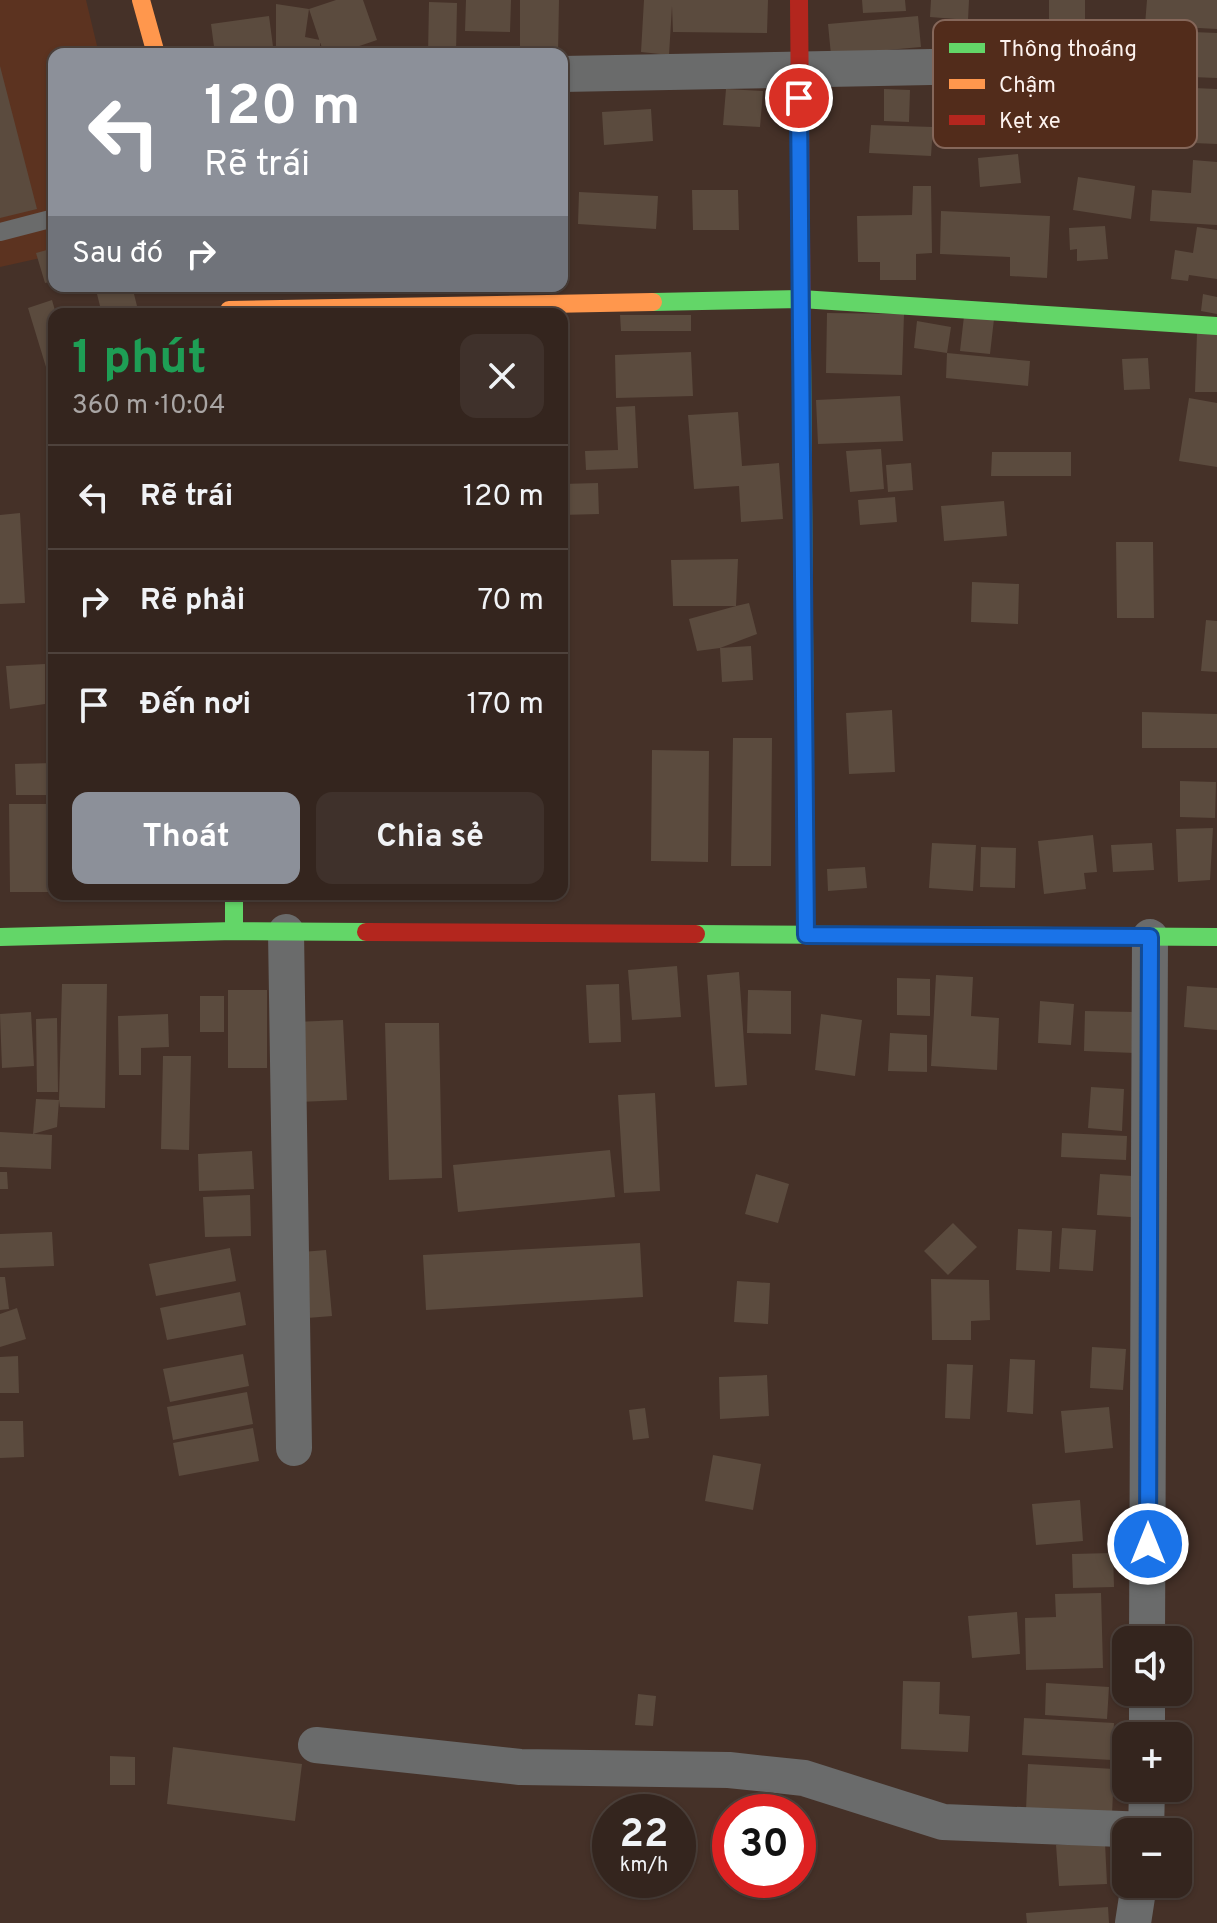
<!DOCTYPE html>
<html lang="vi">
<meta charset="utf-8">
<style>
:root{--surface:#34251e;--page:#3f312b;--text:#f1f3f6;--muted:#a9a5a4;--line:#4e423c;--accent:#8c9099}
body{margin:0;font-family:Overpass,sans-serif;background:var(--page);color:var(--text);height:100vh;display:flex;flex-direction:column;font-size:30px;white-space:nowrap}
*{box-sizing:border-box;margin:0}
p{font-size:26px;color:var(--muted)}
.icon{flex:none;width:44px;height:44px;fill:none;stroke:currentColor;stroke-width:2;stroke-linecap:round;stroke-linejoin:round}
.map{position:relative;flex:1;overflow:hidden}
.sheet{position:absolute;left:48px;top:308px;width:520px;height:592px;display:flex;flex-direction:column;background:var(--surface);border-radius:16px;box-shadow:0 2px 6px #0004,0 0 0 2px var(--line)}
.sheet>*{flex:none}
.banner{position:absolute;left:48px;top:48px;width:520px;height:244px;border-radius:16px;box-shadow:0 2px 6px #0004,0 0 0 2px var(--line);background:#8c9099;color:#fff;overflow:hidden}
.tools{position:absolute;left:1112px;top:1626px;display:grid;gap:16px}
.tools a{display:grid;place-items:center;width:80px;height:80px;border-radius:16px;background:var(--surface);box-shadow:0 2px 6px #0004,0 0 0 2px var(--line);font-size:40px}
.speed{position:absolute;left:592px;top:1794px;display:flex;gap:16px;font-size:40px;font-weight:700;text-align:center}
.speed>*{display:grid;place-content:center;width:104px;height:104px;border-radius:50%;background:var(--surface);box-shadow:0 2px 6px #0004,0 0 0 2px var(--line);line-height:1}
.speed small{font-size:20px;font-weight:400}
.speed .limit{border:12px solid #d22;background:#fff;color:#111}
.pin{position:absolute;display:grid;place-items:center;width:68px;height:68px;color:#fff;margin:-34px;border:4px solid #fff;border-radius:50%;box-shadow:0 2px 8px #0007}
.me{position:absolute;width:88px;margin:-44px;rotate:0deg;stroke-linejoin:round;filter:drop-shadow(0 0 6px #0008)}
.turn{display:flex;align-items:center;gap:28px;height:168px;padding:0 24px;font-size:36px}
.turn .icon{width:104px;height:104px;stroke-width:2.5}
.turn b{display:block;font-size:56px;line-height:68px}
.then{display:flex;align-items:center;height:76px;padding:0 24px;background:#0003;gap:16px;font-size:30px}
.round{display:grid;place-items:center;flex:none;width:84px;height:84px;border-radius:16px;background:var(--page)}
.summary{display:flex;align-items:center;justify-content:space-between;height:136px;padding:0 24px}
h1{font-size:48px;font-weight:700;line-height:60px;color:#1e9e55}
.cta{display:flex;gap:16px;margin-top:auto;padding:16px 24px}
.cta a{flex:1;height:92px;border-radius:16px;background:var(--accent);color:#fff;font-size:32px;font-weight:700;line-height:92px;text-align:center}
.cta a+a{background:var(--page);color:var(--text)}
ul{padding:0;list-style:none}
li{display:flex;align-items:center;gap:24px;height:104px;padding:0 24px;border-top:2px solid var(--line)}
li div{flex:1}
li b{display:block;font-size:30px}
li em{font-style:normal}
.map>svg:first-child{display:block}
.built{fill:#5c3320}
.building{fill:#5b4b3e}
.lines{fill:none;stroke-linecap:round;stroke-linejoin:round}
.lane{stroke:#6a6b6b;stroke-width:18}
.street{stroke:#6a6b6b;stroke-width:36}
.fast{stroke:#63d668;stroke-width:18}
.slow{stroke:#ff974d;stroke-width:18}
.jam{stroke:#b3261e;stroke-width:18}
.route-casing{stroke:#114b97;stroke-width:20}
.route{stroke:#1a73e8;stroke-width:14}
.key{fill:#522c1b;stroke:#85675a;stroke-width:2}
.key-label{font-size:22px;fill:#fcf2ee}
</style>
<div class="map">
<svg width="1217" height="1923" viewBox="0 0 1217 1923">
<rect width="100%" height="100%" fill="#453128"/>
<path class="built" d="M0,0H86L99,54H54V255L0,267Z"/>
<path class="building" d="M336,0H363L377,40L336,54H324L309,9Z
M466,0H511L510,32L465,31Z
M520,0H559L558,54H520Z
M644,0H768L767,33L673,32L672,6L669,55L641,52Z
M862,0H905L906,11L863,13Z
M931,0H969L968,20L930,17Z
M1049,0H1085V28H1049Z
M1147,0H1217V29L1145,25Z
M429,2L457,3L456,54H428Z
M276,4L309,9L305,37L320,40V54H276Z
M269,16L274,54H215L211,24Z
M918,16L921,47L831,55L828,24Z
M1143,30L1217,33V78L1140,75Z
M0,66L37,209L0,218Z
M1148,86L1217,89V144L1146,141Z
M726,89L763,91L760,127L723,125Z
M884,89L910,90L909,122L884,121Z
M651,109L653,141L604,145L602,112Z
M871,125L933,127L931,156L869,153Z
M1018,154L1021,183L980,187L978,158Z
M1193,160L1217,162V225L1150,221L1152,190L1191,193Z
M1078,177L1135,186L1131,219L1073,210Z
M913,186H931L932,253L916,254V280H880V262H858L857,216L912,215Z
M692,190H738L739,230H693Z
M579,192L658,196L656,229L578,224Z
M941,211L1050,216L1047,278L1010,276V257L940,254Z
M1105,226L1108,259L1077,261V249L1070,250L1069,228Z
M1197,227L1217,230V279L1189,275L1188,281L1171,279L1175,250L1193,253Z
M54,248V281L45,283L36,253Z
M95,286H132L139,314H102Z
M1203,294L1217,297V314L1201,311Z
M52,300L56,314H54V364L46,367L28,308Z
M827,313L904,314L902,375L826,373Z
M620,315H691V331H621Z
M964,316L994,319L990,354L960,351Z
M917,321L951,327L947,353L1030,361L1028,386L946,378L947,353L914,348Z
M1197,333L1217,334V392H1195Z
M691,352L693,396L616,398L615,355Z
M1148,358L1150,389L1124,390L1122,359Z
M900,396L903,441L818,444L816,400Z
M1189,398L1217,403V467L1179,461Z
M635,406L638,468L586,470L585,451L618,450L616,407Z
M738,412L742,466L779,463L783,519L741,522L739,486L694,489L688,415Z
M881,449L884,489L850,492L846,451Z
M992,452H1071V476H991Z
M911,463L913,490L888,492L886,465Z
M598,483L599,514L562,515V484Z
M895,497L897,522L860,525L858,500Z
M1004,501L1007,536L944,541L941,506Z
M20,513L25,603L0,604V515Z
M1116,542H1153L1154,618H1117Z
M738,559L736,606L749,603L757,634L720,648L697,651L689,619L736,606H673L671,560Z
M972,582L1019,584L1018,624L971,622Z
M1206,620L1217,621V672L1201,671Z
M751,646L753,680L722,682L720,648Z
M45,664V704L10,709L6,666Z
M892,710L895,772L849,774L846,713Z
M1142,712L1217,714V748H1142Z
M733,738H772L771,866H731Z
M652,750L709,751L708,862L651,861Z
M53,763L54,795H16L15,764Z
M1180,781L1216,782L1215,818L1180,817Z
M9,804H53L54,892H10Z
M1213,828L1210,880L1178,882L1176,829Z
M1093,835L1097,872L1084,873L1086,889L1044,894L1038,841Z
M932,843L976,845L973,891L929,888Z
M1152,843L1154,870L1113,872L1111,845Z
M981,847L1016,848L1015,888L980,887Z
M865,867L867,888L828,891L827,869Z
M677,966L681,1017L632,1020L628,970Z
M739,972L747,1085L715,1087L707,975Z
M936,975L973,977L971,1016L999,1018L997,1070L931,1066Z
M897,978L930,979V1016L897,1015Z
M62,984H107L105,1108L60,1107L59,1100L57,1127L33,1134L36,1099L59,1100Z
M619,984L621,1042L589,1043L586,985Z
M1187,986L1217,988V1030L1184,1027Z
M228,990H267V1068H228Z
M748,990L791,991V1034L747,1033Z
M200,996H224V1032H200Z
M1040,1001L1074,1004L1071,1045L1038,1043Z
M1085,1011L1136,1012L1135,1053L1084,1051Z
M31,1012L34,1066L2,1068L0,1014Z
M168,1014L169,1047L141,1048V1075H119L118,1016Z
M821,1014L862,1020L855,1076L815,1070Z
M57,1018L58,1092H37L36,1019Z
M343,1020L347,1100L298,1102L294,1022Z
M385,1023H439L442,1178L389,1180Z
M890,1033L927,1035V1072L888,1071Z
M163,1056H191L189,1150L161,1149Z
M1091,1087L1124,1089L1122,1131L1088,1128Z
M655,1093L660,1191L624,1193L618,1095Z
M0,1132L52,1135L51,1169L0,1167Z
M1062,1133L1127,1136L1126,1160L1061,1157Z
M610,1150L615,1197L458,1212L453,1165Z
M252,1151L254,1189L199,1191L198,1154Z
M0,1172H7L8,1189H0Z
M756,1174L789,1184L778,1223L745,1214Z
M1100,1174L1133,1176L1131,1217L1097,1215Z
M250,1195L251,1236L205,1237L203,1197Z
M953,1223L977,1247L948,1275L924,1251Z
M1062,1228L1096,1230L1093,1271L1059,1269Z
M1018,1229L1052,1231L1050,1272L1016,1270Z
M52,1232L54,1266L0,1268V1234Z
M640,1243L643,1297L426,1310L423,1255Z
M230,1248L236,1281L156,1296L149,1264Z
M326,1250L332,1316L307,1318L302,1252Z
M0,1277H5L9,1309L0,1310Z
M931,1279L989,1280L990,1320L971,1321V1340H932Z
M737,1281L770,1283L768,1324L734,1322Z
M240,1292L246,1325L167,1340L160,1308Z
M17,1308L26,1339L0,1347V1314Z
M1092,1347L1126,1349L1123,1390L1090,1388Z
M243,1354L249,1386L170,1402L163,1369Z
M18,1356L19,1393H0V1357Z
M1010,1359L1035,1360L1033,1414L1007,1412Z
M947,1364L973,1365L970,1419L945,1418Z
M767,1375L769,1416L720,1419L719,1377Z
M247,1392L253,1424L173,1440L167,1407Z
M1109,1407L1113,1448L1065,1453L1061,1411Z
M645,1408L649,1438L633,1440L629,1410Z
M0,1421H23L24,1457L0,1458Z
M253,1428L259,1461L179,1476L173,1443Z
M713,1455L761,1464L753,1510L705,1501Z
M1080,1500L1083,1541L1036,1545L1032,1504Z
M1113,1553L1114,1587L1073,1588L1072,1554Z
M1101,1593L1103,1668L1026,1670L1025,1618L1056,1617L1055,1594Z
M1017,1612L1020,1654L972,1658L968,1616Z
M903,1681L940,1682L939,1714L970,1716L968,1752L901,1749Z
M1046,1683L1109,1687L1107,1719L1045,1715Z
M638,1694L656,1696L653,1726L635,1725Z
M1024,1718L1114,1723L1112,1760L1022,1755Z
M173,1747L302,1764L295,1821L167,1804Z
M110,1756L135,1757V1785H110Z
M1028,1764L1114,1769L1112,1815L1026,1810Z
M1105,1842L1107,1884L1059,1886L1056,1845Z
M1108,1907L1109,1923H1027L1026,1913Z"/>
<g class="lines">
<path class="lane" d="M0,232L54,218"/>
<path class="street" d="M562,74L983,66
M286,932L294,1448
M1147,1640L1150,937
M1147,1736V1692
M316,1745L520,1767L729,1770L804,1778L943,1822L1147,1830
M1146,1832L1147,1788
M1133,1923L1139,1884"/>
<path class="fast" d="M653,302L801,299L1217,326
M802,349L805,766
M234,894V931
M696,934L1217,937
M0,937L234,931L366,932"/>
<path class="slow" d="M141,0L156,54
M229,310L653,302"/>
<path class="jam" d="M799,0L802,349
M805,766L806,935
M366,932L696,934"/>
</g>
<g class="lines">
<g class="route-casing">
<path id="route" d="M799,98L806,935L1150,937L1148,1544"/>
</g>
<use href="#route" class="route"/>
</g>
<rect x="933" y="20" width="264" height="128" rx="12" class="key"/>
<rect x="949" y="43" width="36" height="10" fill="#63d668"/>
<rect x="949" y="79" width="36" height="10" fill="#ff974d"/>
<rect x="949" y="115" width="36" height="10" fill="#b3261e"/>
<g class="key-label">
<text x="999" y="56">Thông thoáng</text>
<text x="999" y="92">Chậm</text>
<text x="999" y="128">Kẹt xe</text>
</g>
</svg>
<div class="tools">
<a><svg class="icon" aria-label="sound" viewBox="0 0 24 24"><path d="M4 9h4l5-4v14l-5-4H4zM17 9q2 3 0 6"/></svg></a>
<a>+</a>
<a>−</a>
</div>
<div class="speed"><div>22<small>km/h</small></div><div class="limit">30</div></div>
<div class="pin" style="left:799px;top:98px;background:#d93025"><svg class="icon" aria-label="arrive" viewBox="0 0 24 24"><path d="M6 21V4h12l-3 4 3 4H6"/></svg></div>
<svg class="me" style="left:1148px;top:1544px" viewBox="-20 -20 40 40"><circle r="17" fill="#1a73e8" stroke="#fff" stroke-width="3"/><path d="M0-11L8 9 0 5-8 9z" fill="#fff"/></svg>
<div class="banner">
<div class="turn"><svg class="icon" aria-label="left" viewBox="0 0 24 24"><path d="M17 20v-9H6M10 6l-5 5 5 5"/></svg><div><b>120 m</b>Rẽ trái</div></div>
<div class="then">Sau đó<svg class="icon" aria-label="right" viewBox="0 0 24 24"><path d="M7 20v-9h11M14 6l5 5-5 5"/></svg></div>
</div>
<section class="sheet">
<div class="summary"><div><h1>1 phút</h1><p>360 m · 10:04</p></div><a class="round"><svg class="icon" aria-label="close" viewBox="0 0 24 24"><path d="M6 6l12 12M18 6L6 18"/></svg></a></div>
<ul>
<li><svg class="icon" aria-label="left" viewBox="0 0 24 24"><path d="M17 20v-9H6M10 6l-5 5 5 5"/></svg><div><b>Rẽ trái</b></div><em>120 m</em></li>
<li><svg class="icon" aria-label="right" viewBox="0 0 24 24"><path d="M7 20v-9h11M14 6l5 5-5 5"/></svg><div><b>Rẽ phải</b></div><em>70 m</em></li>
<li><svg class="icon" aria-label="arrive" viewBox="0 0 24 24"><path d="M6 21V4h12l-3 4 3 4H6"/></svg><div><b>Đến nơi</b></div><em>170 m</em></li>
</ul>
<div class="cta"><a>Thoát</a><a>Chia sẻ</a></div>
</section>
</div>
